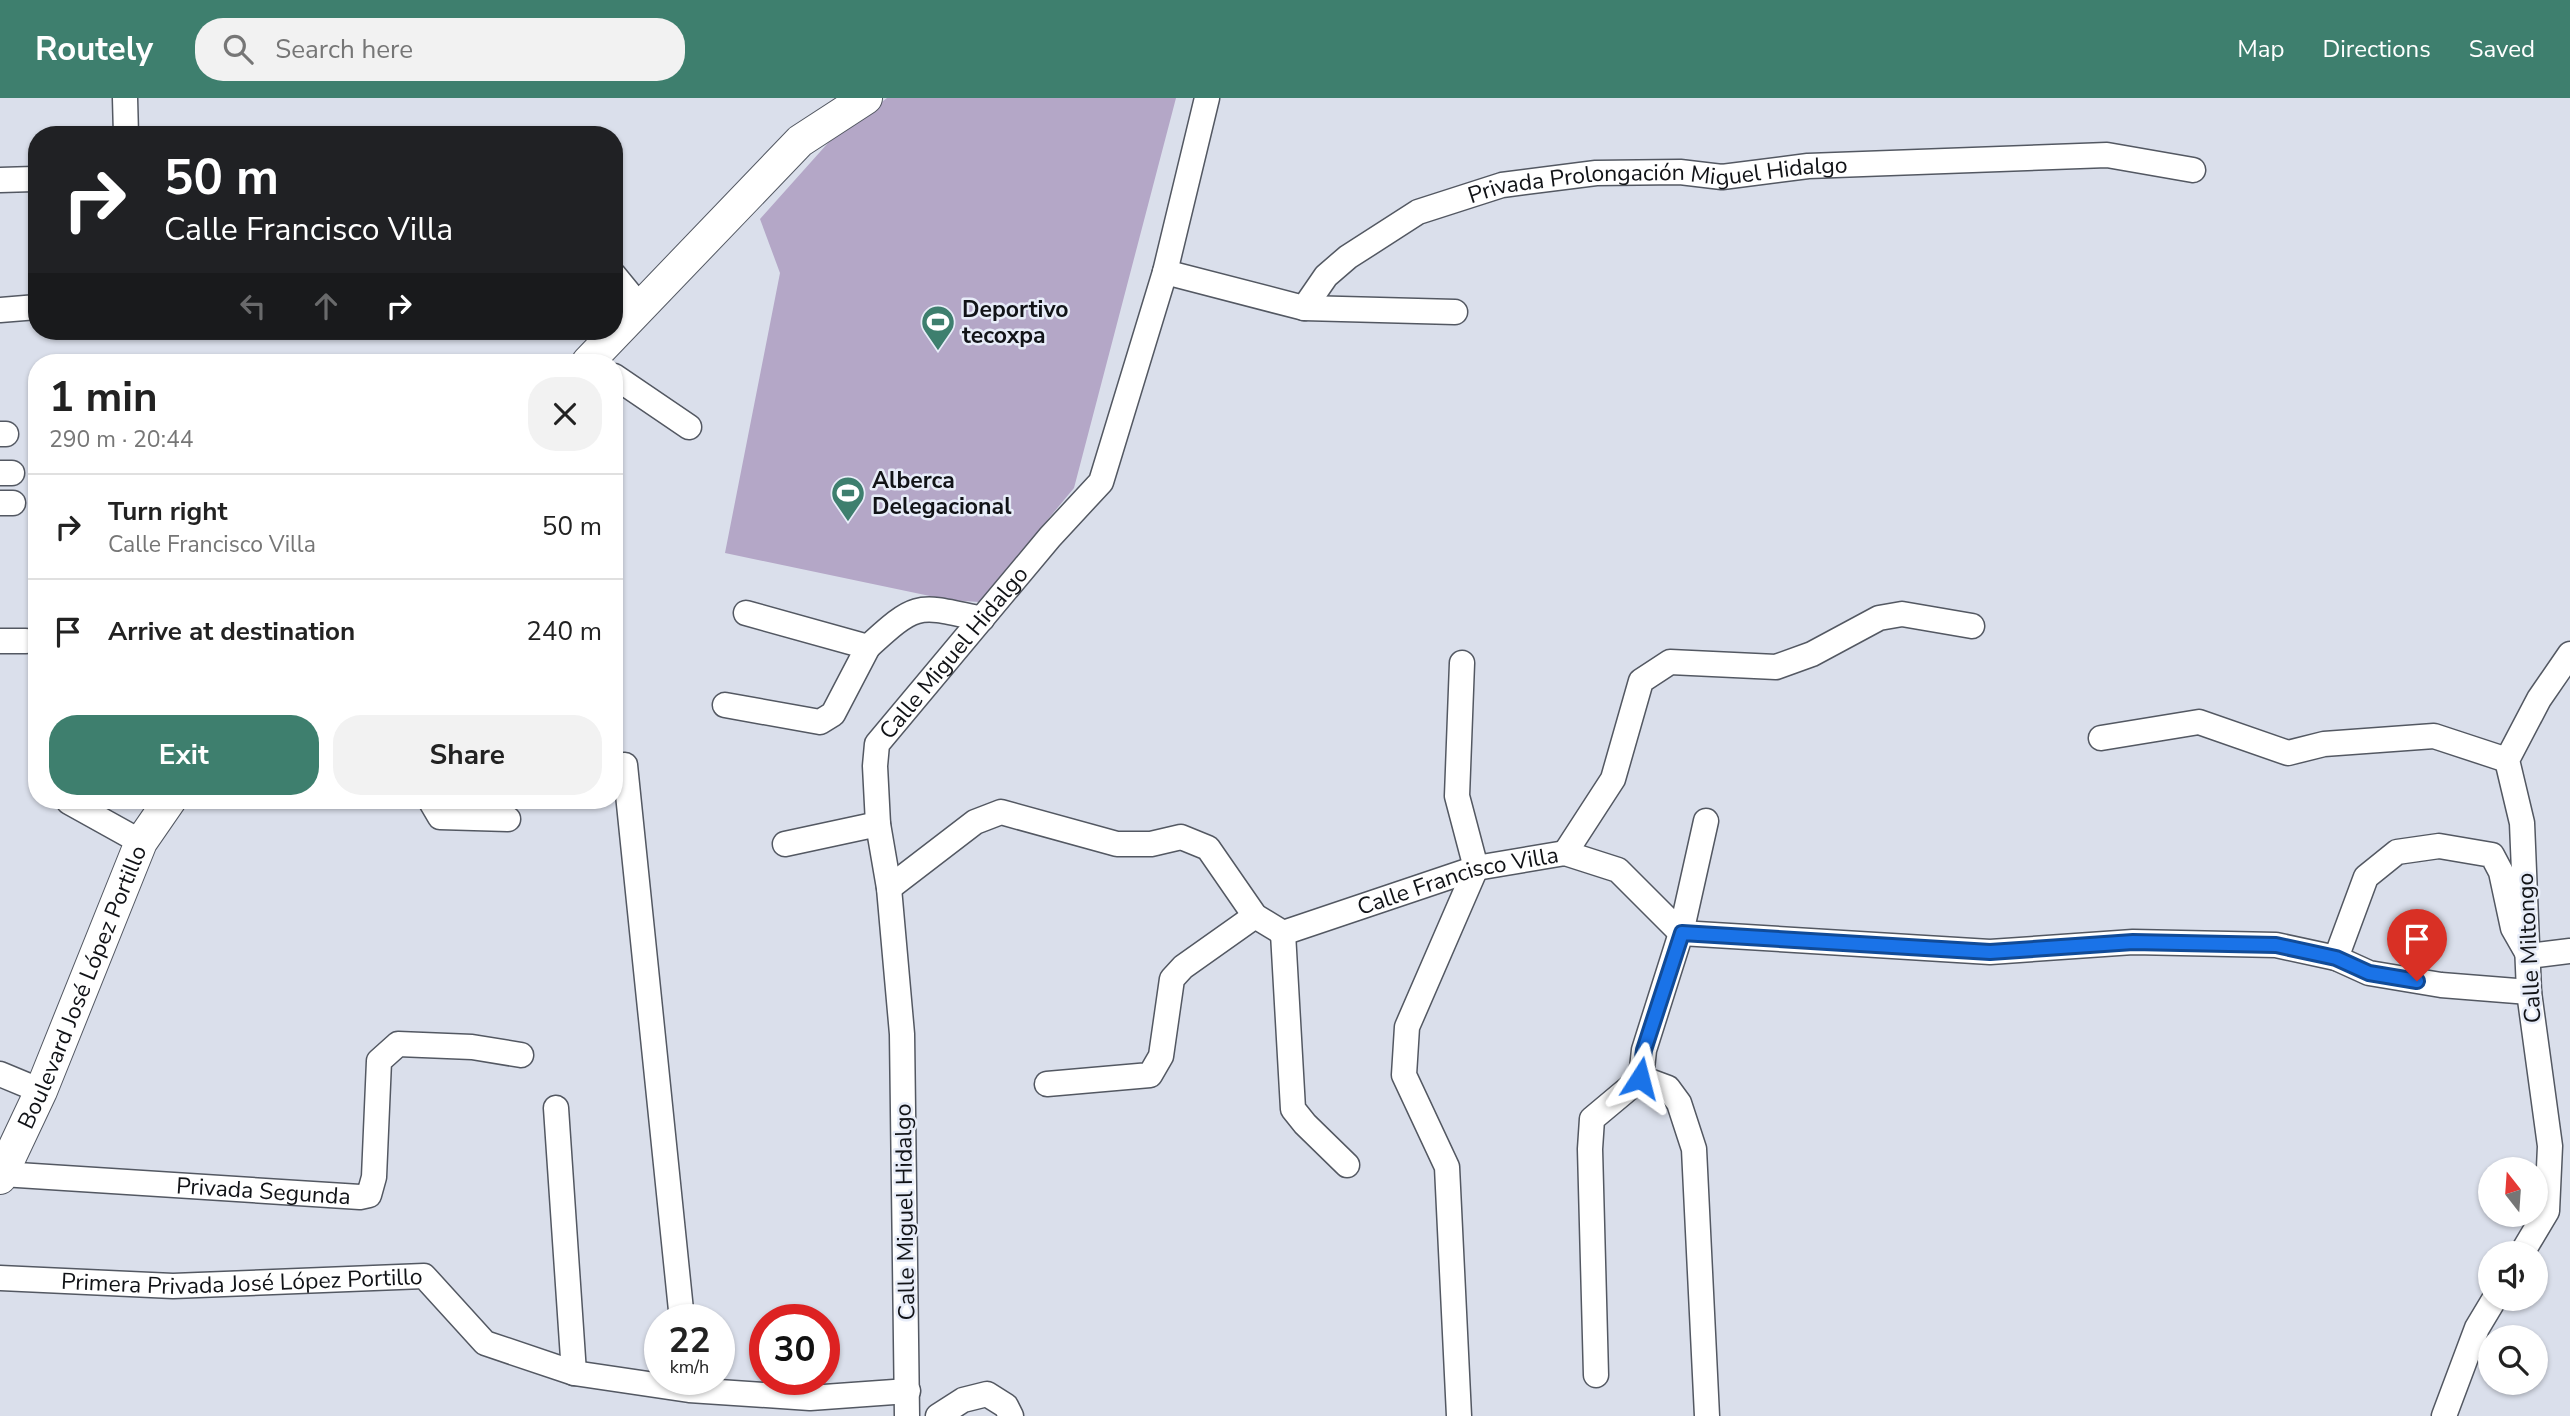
<!DOCTYPE html>
<meta charset="utf-8">
<style>
:root{--surface:#fff;--page:#f2f2f2;--text:#222;--muted:#767676;--line:#e0e0e0;--accent:#3e7f6e}
body{margin:0;font-family:"Nunito Sans",sans-serif;background:var(--page);color:var(--text);height:100vh;display:flex;flex-direction:column;font-size:26px;white-space:nowrap}
*{box-sizing:border-box;margin:0}
p{font-size:23px;color:var(--muted)}
.icon{flex:none;width:38px;height:38px;fill:none;stroke:currentColor;stroke-width:2;stroke-linecap:round;stroke-linejoin:round}
.map{position:relative;flex:1;overflow:hidden}
.panel{position:absolute;left:28px;top:256px;width:595px;height:455px;display:flex;flex-direction:column;background:var(--surface);border-radius:28px;box-shadow:0 2px 5px #0004}
.panel>*{flex:none}
.hud{position:absolute;left:28px;top:28px;width:595px;height:214px;border-radius:28px;box-shadow:0 2px 5px #0004;background:#202124;color:#fff;overflow:hidden}
.needle{width:46px;rotate:343deg}
.controls{position:absolute;left:2478px;top:1059px;display:grid;gap:14px}
.controls a{display:grid;place-items:center;width:70px;height:70px;border-radius:50%;background:var(--surface);box-shadow:0 2px 5px #0004;font-size:35px}
.speed{position:absolute;left:644px;top:1206px;display:flex;gap:14px;font-size:35px;font-weight:700;text-align:center}
.speed>*{display:grid;place-content:center;width:91px;height:91px;border-radius:50%;background:var(--surface);box-shadow:0 2px 5px #0004;line-height:1}
.speed small{font-size:18px;font-weight:400}
.speed .limit{border:10px solid #d22;background:#fff;color:#111}
.pin{position:absolute;display:grid;place-items:center;width:60px;height:60px;color:#fff;margin:-72px -30px;border-radius:50% 50% 50% 0;rotate:-45deg;box-shadow:0 0 7px #0007}
.pin .icon{rotate:45deg}
.me{position:absolute;width:77px;margin:-38px;rotate:9deg;stroke-linejoin:round;filter:drop-shadow(0 0 5px #0008)}
.turn{display:flex;align-items:center;gap:24px;height:147px;padding:0 21px;font-size:32px}
.turn .icon{width:91px;height:91px;stroke-width:2.5}
.turn b{display:block;font-size:49px;line-height:60px}
.lanes{display:flex;align-items:center;height:66px;padding:0 21px;background:#0003;justify-content:center;gap:35px;direction:ltr}
.lanes .off{opacity:.35}
.round{display:grid;place-items:center;flex:none;width:74px;height:74px;border-radius:28px;background:var(--page)}
.summary{display:flex;align-items:center;justify-content:space-between;height:119px;padding:0 21px}
h1{font-size:42px;font-weight:700;line-height:52px}
.button{display:flex;gap:14px;margin-top:auto;padding:14px 21px}
.button a{flex:1;height:80px;border-radius:28px;background:var(--accent);color:#fff;font-size:28px;font-weight:700;line-height:80px;text-align:center}
.button a+a{background:var(--page);color:var(--text)}
ul{padding:0;list-style:none}
li{display:flex;align-items:center;gap:21px;height:105px;padding:0 21px;border-top:2px solid var(--line)}
li div{flex:1}
li b{display:block;font-size:26px}
li em{font-style:normal}
header{display:flex;align-items:center;gap:42px;box-sizing:border-box;height:98px;padding:0 35px;background:var(--accent);color:#fff}
header strong{font-size:33px}
nav{display:flex;gap:38px;margin-inline-start:auto;font-size:24px}
.search{width:490px;height:63px;background:var(--page);display:flex;align-items:center;gap:18px;box-sizing:border-box;padding:0 24px;border-radius:28px;color:var(--muted);font-size:26px}
.map>svg:first-child{display:block}
.green{fill:#b4a7c7}
.lines{fill:none;stroke-linecap:round;stroke-linejoin:round}
.minor-casing{stroke:#535862;stroke-width:27}
.major-casing{stroke:#535862;stroke-width:34}
.minor{stroke:#fff;stroke-width:24}
.major{stroke:#fff;stroke-width:32}
.route-casing{stroke:#114b97;stroke-width:18}
.route{stroke:#1a73e8;stroke-width:12}
.labels{text-anchor:middle;dominant-baseline:central;stroke-width:5;stroke-linejoin:round;paint-order:stroke}
.street-label{font-size:23px;fill:#111317;stroke:#e7ecf8}
.poi-label{font-size:23px;font-weight:bold;fill:#111317;stroke:#e7ecf8;text-anchor:start}
</style>
<header>
<strong>Routely</strong>
<div class="search"><svg class="icon" aria-label="search" viewBox="0 0 24 24"><circle cx="10" cy="10" r="6"/><path d="M15 15l6 6"/></svg>Search here</div>
<nav><a>Map</a><a>Directions</a><a>Saved</a></nav>
</header>
<div class="map">
<svg width="2570" height="1318" viewBox="0 0 2570 1318">
<rect width="100%" height="100%" fill="#dadfeb"/>
<path class="green" d="M887,0H1176L1074,390L979,504L949,502L725,455L780,175L760,121L828,45Z"/>
<g class="lines">
<g class="minor-casing">
<g id="minor">
<path d="M125,0L126,37"/>
<path d="M0,82L34,81"/>
<path id="s1" d="M1165,174L1304,210L1326,178L1348,159L1418,114L1502,87L1596,75L1680,74L1722,79L1808,68L2107,57L2193,72"/>
<path d="M614,177L641,210"/>
<path d="M1304,210L1455,214"/>
<path d="M0,212L37,209"/>
<path d="M614,278L689,329"/>
<path d="M0,336H6"/>
<path d="M0,375H12"/>
<path d="M0,405H13"/>
<path d="M0,543H26"/>
<path d="M868,549C918,503 917,507 982,521"/>
<path d="M725,607L820,624L833,616L868,549L746,515"/>
<path d="M2101,640L2199,624L2288,655L2324,646L2434,638L2507,662"/>
<path d="M625,667L682,1222"/>
<path d="M430,702L440,719L508,721"/>
<path d="M69,704L141,744"/>
<path d="M1706,723L1681,835L1644,952L1641,980L1668,990L1679,1005L1694,1051L1707,1318"/>
<path d="M785,746L878,726"/>
<path d="M1565,755L1613,681L1641,583L1670,564L1776,569L1812,556L1879,520L1902,516L1972,528"/>
<path id="s2" d="M889,790L975,724L1001,714L1117,746H1151L1181,739L1208,750L1255,818L1283,835L1476,770L1565,755L1618,772L1681,835L1990,854L2133,844L2276,847L2336,860L2369,875L2441,887L2529,894"/>
<path d="M1283,835L1293,1011L1305,1026L1347,1067"/>
<path d="M2336,860L2366,779L2397,754L2439,748L2492,757L2501,774L2513,830L2529,858L2570,853"/>
<path d="M0,976L41,993"/>
<path d="M1047,986L1150,977L1161,958L1172,881L1183,869L1255,818"/>
<path d="M556,1010L574,1275"/>
<path id="s3" d="M2,1076L360,1099L369,1097L374,1079L379,963L398,946L472,949L521,957"/>
<path d="M2522,1155L2547,1113L2550,1048L2529,894L2522,725L2507,662L2539,601L2570,556"/>
<path id="s4" d="M0,1180L173,1188L424,1178L485,1245L574,1275L689,1292L810,1300L908,1293"/>
<path d="M1596,1277L1590,1051L1592,1021L1641,980"/>
<path id="s5" d="M907,1318L902,936L889,790L878,726L875,668L877,646L1050,439L1101,384L1165,174L1207,0"/>
<path d="M938,1318L963,1302L987,1296L1006,1308L1011,1318"/>
<path d="M1459,1318L1447,1069L1404,977L1407,929L1476,770L1457,698L1462,565"/>
<path d="M2444,1318L2477,1230L2495,1200"/>
</g>
</g>
<g class="major-casing">
<g id="major">
<path d="M588,264L800,43L866,0"/>
<path id="s6" d="M0,1080L41,993L141,744L170,702"/>
</g>
</g>
<use href="#minor" class="minor"/>
<use href="#major" class="major"/>
</g>
<g class="lines">
<g class="route-casing">
<path id="route" d="M1640,980L1644,952L1682,835L1990,854L2133,844L2276,847L2336,860L2369,875L2417,883"/>
</g>
<use href="#route" class="route"/>
</g>
<defs>
<g id="stadium-pin" transform="scale(1.75)"><path d="M0 17L-7.5 6A9.5 9.5 0 1 1 7.5 6Z" fill="#3e7f6e" stroke="#e7ecf8"/><path d="M0-5a6.5 5 0 1 0 0 10a6.5 5 0 1 0 0-10ZM-3.5-1.8h7v3.6h-7Z" fill="#fff"/></g>
</defs>
<g fill-rule="evenodd">
<use href="#stadium-pin" x="938" y="224"/>
<use href="#stadium-pin" x="848" y="395"/>
</g>
<g class="labels">
<g class="street-label">
<text stroke="none"><textPath href="#s1" startOffset="539">Privada Prolongación Miguel Hidalgo</textPath></text>
<text stroke="none"><textPath href="#s5" startOffset="793">Calle Miguel Hidalgo</textPath></text>
<text stroke="none"><textPath href="#s2" startOffset="649">Calle Francisco Villa</textPath></text>
<text transform="translate(2529 850) rotate(-93)">Calle Miltongo</text>
<text stroke="none"><textPath href="#s6" startOffset="208">Boulevard José López Portillo</textPath></text>
<text stroke="none"><textPath href="#s3" startOffset="262">Privada Segunda</textPath></text>
<text transform="translate(905 1114) rotate(-91)">Calle Miguel Hidalgo</text>
<text stroke="none"><textPath href="#s4" startOffset="242">Primera Privada José López Portillo</textPath></text>
</g>
<g class="poi-label">
<text x="962" y="211">Deportivo<tspan x="962" dy="26">tecoxpa</tspan></text>
<text x="872" y="382">Alberca<tspan x="872" dy="26">Delegacional</tspan></text>
</g>
</g>
</svg>
<div class="controls">
<a><svg class="needle" viewBox="-14 -14 28 28"><path d="M0-13l5 13h-10z" fill="#e53935"/><path d="M0 13l5-13h-10z" fill="#767676"/></svg></a>
<a><svg class="icon" aria-label="sound" viewBox="0 0 24 24"><path d="M4 9h4l5-4v14l-5-4H4zM17 9q2 3 0 6"/></svg></a>
<a><svg class="icon" aria-label="search" viewBox="0 0 24 24"><circle cx="10" cy="10" r="6"/><path d="M15 15l6 6"/></svg></a>
</div>
<div class="speed"><div>22<small>km/h</small></div><div class="limit">30</div></div>
<div class="pin" style="left:2417px;top:883px;background:#d93025"><svg class="icon" aria-label="arrive" viewBox="0 0 24 24"><path d="M6 21V4h12l-3 4 3 4H6"/></svg></div>
<svg class="me" style="left:1640px;top:980px" viewBox="-20 -20 40 40"><path d="M0-17L14 15 0 8-14 15z" fill="#1a73e8" stroke="#fff" stroke-width="4"/></svg>
<div class="hud">
<div class="turn"><svg class="icon" aria-label="right" viewBox="0 0 24 24"><path d="M7 20v-9h11M14 6l5 5-5 5"/></svg><div><b>50 m</b>Calle Francisco Villa</div></div>
<div class="lanes"><svg class="icon off" aria-label="left" viewBox="0 0 24 24"><path d="M17 20v-9H6M10 6l-5 5 5 5"/></svg><svg class="icon off" aria-label="ahead" viewBox="0 0 24 24"><path d="M12 20V5M6 11l6-6 6 6"/></svg><svg class="icon" aria-label="right" viewBox="0 0 24 24"><path d="M7 20v-9h11M14 6l5 5-5 5"/></svg></div>
</div>
<section class="panel">
<div class="summary"><div><h1>1 min</h1><p>290 m · 20:44</p></div><a class="round"><svg class="icon" aria-label="close" viewBox="0 0 24 24"><path d="M6 6l12 12M18 6L6 18"/></svg></a></div>
<ul>
<li><svg class="icon" aria-label="right" viewBox="0 0 24 24"><path d="M7 20v-9h11M14 6l5 5-5 5"/></svg><div><b>Turn right</b><p>Calle Francisco Villa</p></div><em>50 m</em></li>
<li><svg class="icon" aria-label="arrive" viewBox="0 0 24 24"><path d="M6 21V4h12l-3 4 3 4H6"/></svg><div><b>Arrive at destination</b></div><em>240 m</em></li>
</ul>
<div class="button"><a>Exit</a><a>Share</a></div>
</section>
</div>
